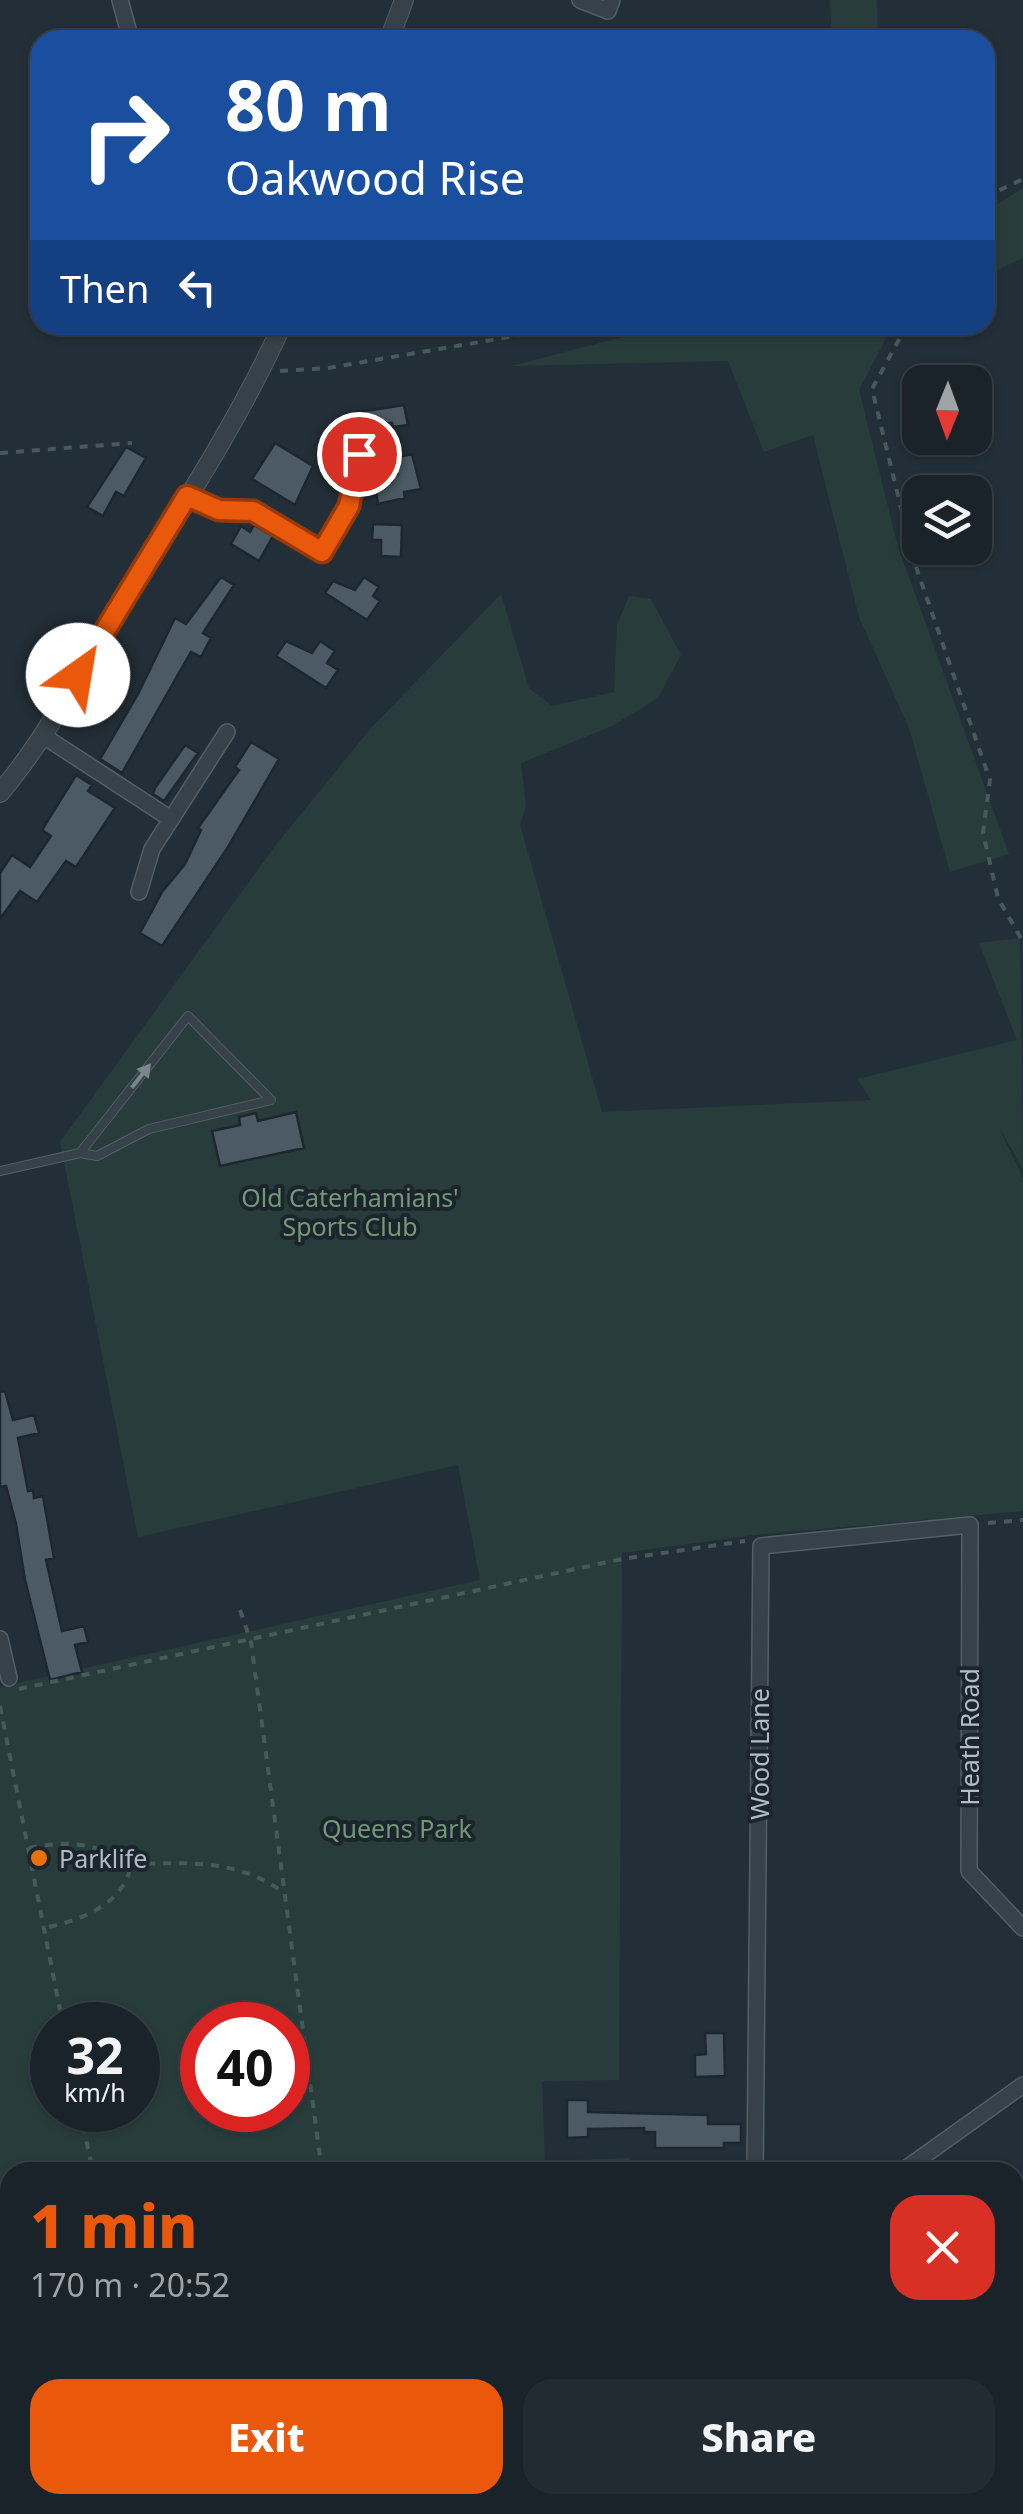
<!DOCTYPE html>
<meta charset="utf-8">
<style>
:root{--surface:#1a232a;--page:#232b32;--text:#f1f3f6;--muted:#9fa4a8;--line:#384047;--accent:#ea580c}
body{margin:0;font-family:"Noto Sans",sans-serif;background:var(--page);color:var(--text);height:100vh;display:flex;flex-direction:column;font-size:38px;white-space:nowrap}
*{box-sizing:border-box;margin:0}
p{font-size:32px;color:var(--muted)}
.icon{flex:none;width:55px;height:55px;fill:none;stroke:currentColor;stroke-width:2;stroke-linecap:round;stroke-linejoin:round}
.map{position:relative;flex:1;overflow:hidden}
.sheet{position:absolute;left:0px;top:2162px;width:1025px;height:352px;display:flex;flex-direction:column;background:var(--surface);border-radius:30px 30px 0 0;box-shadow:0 2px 8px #0004,0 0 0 2px var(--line)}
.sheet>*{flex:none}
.banner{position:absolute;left:30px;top:30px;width:965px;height:305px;border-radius:30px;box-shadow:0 2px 8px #0004,0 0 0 2px var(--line);background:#1a4fa0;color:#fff;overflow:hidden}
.needle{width:65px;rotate:181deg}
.controls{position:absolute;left:902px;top:365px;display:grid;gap:20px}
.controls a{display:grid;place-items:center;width:90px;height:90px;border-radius:20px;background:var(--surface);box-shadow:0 2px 8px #0004,0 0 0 2px var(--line);font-size:50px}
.speed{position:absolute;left:30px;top:2002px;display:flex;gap:20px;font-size:50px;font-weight:700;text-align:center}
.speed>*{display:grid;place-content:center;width:130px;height:130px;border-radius:50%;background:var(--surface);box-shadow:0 2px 8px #0004,0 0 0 2px var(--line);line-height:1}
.speed small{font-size:25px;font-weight:400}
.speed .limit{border:15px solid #d22;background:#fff;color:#111}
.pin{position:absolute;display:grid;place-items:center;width:85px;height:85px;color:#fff;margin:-42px;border:5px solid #fff;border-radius:50%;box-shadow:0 2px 10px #0007}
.me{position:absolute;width:110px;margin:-55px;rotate:32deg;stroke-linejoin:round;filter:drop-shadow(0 0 8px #0008)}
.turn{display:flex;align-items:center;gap:35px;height:210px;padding:0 30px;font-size:45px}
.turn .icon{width:130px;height:130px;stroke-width:2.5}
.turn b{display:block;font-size:70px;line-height:85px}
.then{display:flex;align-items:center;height:95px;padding:0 30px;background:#0003;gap:20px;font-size:38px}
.round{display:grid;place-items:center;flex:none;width:105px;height:105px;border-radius:30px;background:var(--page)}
.summary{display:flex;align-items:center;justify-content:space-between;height:170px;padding:0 30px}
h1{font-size:60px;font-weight:800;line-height:75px;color:var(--accent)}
.primary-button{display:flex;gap:20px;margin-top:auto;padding:20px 30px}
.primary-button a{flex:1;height:115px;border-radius:30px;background:var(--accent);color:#fff;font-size:40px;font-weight:800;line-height:115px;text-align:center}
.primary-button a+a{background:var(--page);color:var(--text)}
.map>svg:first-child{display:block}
.green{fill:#283d3b;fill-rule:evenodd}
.building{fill:#4b5a64;stroke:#1e272f;stroke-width:2.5}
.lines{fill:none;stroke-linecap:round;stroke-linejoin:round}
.service-casing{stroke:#545e66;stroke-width:10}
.minor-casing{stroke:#545e66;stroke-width:18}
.tertiary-casing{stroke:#545e66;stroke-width:20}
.path{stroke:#465a59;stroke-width:4;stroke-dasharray:8 8;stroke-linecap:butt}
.service{stroke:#364149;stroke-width:8}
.minor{stroke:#364149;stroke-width:15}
.tertiary{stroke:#364149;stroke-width:18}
.oneway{fill:#7a858d}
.route-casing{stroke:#983908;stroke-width:25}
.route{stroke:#ea580c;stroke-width:18}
.food-dot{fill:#e8710a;stroke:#1c252d;stroke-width:4}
.labels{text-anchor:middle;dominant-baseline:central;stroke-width:8;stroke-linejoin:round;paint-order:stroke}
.park-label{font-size:25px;fill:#719975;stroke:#1c252d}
.street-label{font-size:25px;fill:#b1bcc5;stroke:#1c252d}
.poi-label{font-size:25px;fill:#b1bcc5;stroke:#1c252d;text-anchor:start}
</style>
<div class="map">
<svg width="1023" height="2514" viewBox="0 0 1023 2514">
<rect width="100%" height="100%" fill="#232f38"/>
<path class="green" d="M830,0H877L878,40H832Z
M1023,188V258L985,276V212Z
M631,325H893L859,390L898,547L1009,854L950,872L909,728L859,617L813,435L764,452L728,361L511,366L627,336Z
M501,594L529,688L552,706L614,692L617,625L629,596L651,599L681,655L658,698L612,726L521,763L526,806L520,825L602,1112L871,1100L857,1079L1017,1040L979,943L1020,938L1023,1169L997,1124L1023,1178V1511L754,1535L622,1553L619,2080L542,2081L545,2161L630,2158L631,2172H10V2238L0,2239V1687L480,1580L458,1465L138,1537L60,1142L275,846L371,728ZM52,2025H138V2110H52ZM202,2025H288V2110H202Z"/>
<path class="building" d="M404,405L408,425L393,427L392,423L361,427L359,412Z
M275,443L313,466L295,505L252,479Z
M126,447L146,458L124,496L116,492L103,516L87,507Z
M412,454L421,489L404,492L405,498L378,504L375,485L391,482L389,475L397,474L394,458Z
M373,524L402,525L401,557L381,556V540H372Z
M254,525L273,536L259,561L231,544L241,526L250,532Z
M221,577L234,585L203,633L211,638L201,657L191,652L122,773L100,759L138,694L175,618L186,624Z
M364,577L379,587L373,596L380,601L367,620L325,593L333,581L355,590Z
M286,641L312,653L320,641L335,651L327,663L338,670L326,688L276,656Z
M251,742L279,759L228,847L162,946L140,933L162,892L185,864L201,830L198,828L239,770L235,767Z
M185,745L198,753L164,801L153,794L155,788Z
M76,775L92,785L88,791L115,808L76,867L66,861L37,902L20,891L0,919V873L12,855L30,867L51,836L42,830Z
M296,1112L304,1148L220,1166L212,1131L240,1125L239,1117L256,1113L258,1121Z
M5,1391L13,1420L34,1415L39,1433L18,1438L28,1491L33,1490L34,1498L43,1496L54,1558L46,1560L62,1631L84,1626L88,1642L75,1645L82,1672L50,1680L25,1580L16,1524L6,1486L0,1487V1392Z
M705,2033H724L725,2076L695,2077V2055L706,2054Z
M567,2100H588V2112L708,2115V2124H741V2143H724V2148H655V2132H644V2128L588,2129V2137L567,2138Z"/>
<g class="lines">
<g class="service-casing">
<path id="service" d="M0,1171L80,1153L97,1156L149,1129L271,1100L188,1016L80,1153"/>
</g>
<g class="minor-casing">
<path id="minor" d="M120,0L131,40
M580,0L608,11L612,0
M187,496L219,510L253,511L322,552L349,505L359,455
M42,735L171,819
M139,892L152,849L227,732
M0,1639L9,1678
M755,2172L761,1546L970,1525L969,1871L1023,1928
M901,2172L1023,2085
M0,2254L10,2252
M1015,2382L1023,2376
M659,2505L660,2514
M892,2505L913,2514
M676,2514L728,2505"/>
</g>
<g class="tertiary-casing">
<path id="tertiary" d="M389,40L404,0
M0,793C46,739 80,672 117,612C174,519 237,425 282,325"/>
</g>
<path class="path" d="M985,197L1023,179
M907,325L872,389L914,561L990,780L983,833L998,898L1023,942
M280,371L328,368L579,325
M0,453L132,443
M988,1523L1023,1520
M240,1610L251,1642L322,2172
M19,1689L622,1559L745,1541
M0,1706L63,2025
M29,1848C68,1840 97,1843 131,1864C125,1904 80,1921 43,1928
M131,1864C186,1863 237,1858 284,1893
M80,2110L93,2172
M648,2169V2172
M142,2505L145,2514"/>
<use href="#service" class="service"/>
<use href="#minor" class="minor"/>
<use href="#tertiary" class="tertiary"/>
</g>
<defs><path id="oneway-solid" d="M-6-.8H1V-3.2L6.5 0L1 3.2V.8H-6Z" transform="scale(2.5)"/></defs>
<use class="oneway" href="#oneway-solid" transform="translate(141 1076) rotate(-52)"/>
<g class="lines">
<g class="route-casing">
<path id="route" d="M78,675L187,496L219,510L253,511L322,552L349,506L359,454"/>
</g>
<use href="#route" class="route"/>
</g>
<circle class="food-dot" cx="39" cy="1858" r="10"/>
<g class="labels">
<g class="park-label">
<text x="350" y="1197">Old Caterhamians'<tspan x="350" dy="29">Sports Club</tspan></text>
<text x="397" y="1828">Queens Park</text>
</g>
<g class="street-label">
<text transform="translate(969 1737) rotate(-90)">Heath Road</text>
<text transform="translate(759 1754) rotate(-90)">Wood Lane</text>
</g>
<g class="poi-label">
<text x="59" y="1858">Parklife</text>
</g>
</g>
</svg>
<div class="controls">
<a><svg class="needle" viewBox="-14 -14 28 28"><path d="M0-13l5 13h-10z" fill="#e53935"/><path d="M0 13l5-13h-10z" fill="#9fa4a8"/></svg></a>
<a><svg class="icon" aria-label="layers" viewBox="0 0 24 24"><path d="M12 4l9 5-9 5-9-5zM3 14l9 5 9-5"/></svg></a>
</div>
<div class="speed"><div>32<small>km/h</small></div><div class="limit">40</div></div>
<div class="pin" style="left:359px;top:454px;background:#d93025"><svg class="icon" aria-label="arrive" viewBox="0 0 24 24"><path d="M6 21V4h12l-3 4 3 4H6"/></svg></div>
<svg class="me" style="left:78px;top:675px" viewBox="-20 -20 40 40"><circle r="19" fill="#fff"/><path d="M0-13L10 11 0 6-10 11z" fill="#ea580c"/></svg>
<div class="banner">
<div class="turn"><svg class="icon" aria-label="right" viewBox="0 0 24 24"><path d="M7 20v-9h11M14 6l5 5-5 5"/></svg><div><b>80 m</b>Oakwood Rise</div></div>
<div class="then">Then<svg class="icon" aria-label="left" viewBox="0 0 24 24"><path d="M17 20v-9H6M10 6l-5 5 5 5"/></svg></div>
</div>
<section class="sheet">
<div class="summary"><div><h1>1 min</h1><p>170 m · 20:52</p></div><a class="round" style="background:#d93025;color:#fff"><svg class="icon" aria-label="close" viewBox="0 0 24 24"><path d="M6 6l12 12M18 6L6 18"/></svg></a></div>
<div class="primary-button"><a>Exit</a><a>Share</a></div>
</section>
</div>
